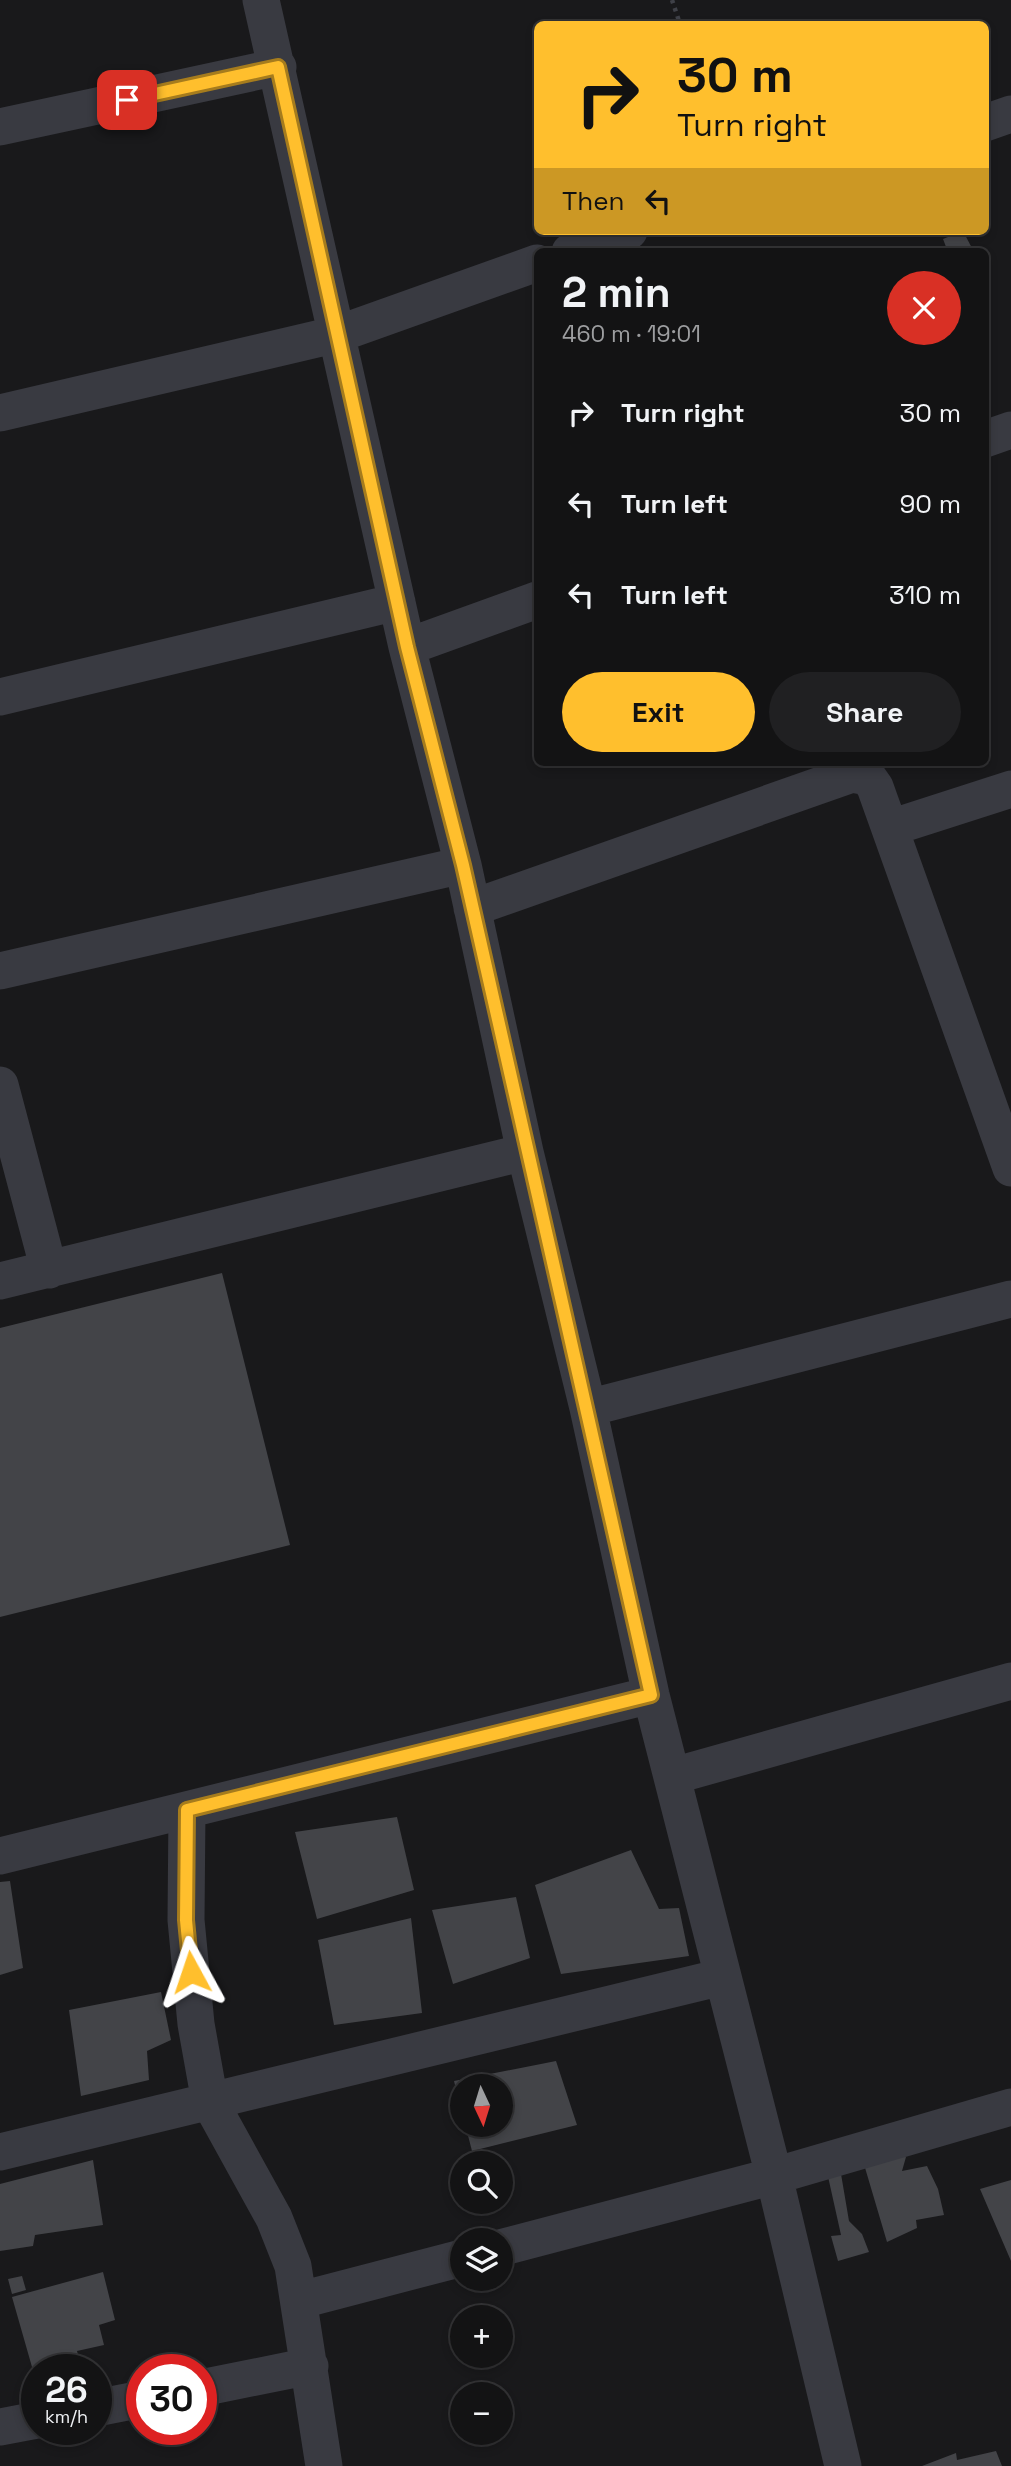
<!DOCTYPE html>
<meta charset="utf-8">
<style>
:root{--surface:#131314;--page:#202022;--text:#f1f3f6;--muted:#9d9ea0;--line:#323234;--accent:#ffbf2d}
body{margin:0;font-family:"Space Grotesk",sans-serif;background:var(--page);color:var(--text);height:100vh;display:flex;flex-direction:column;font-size:26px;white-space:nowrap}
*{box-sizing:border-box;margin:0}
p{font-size:23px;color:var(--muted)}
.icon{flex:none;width:38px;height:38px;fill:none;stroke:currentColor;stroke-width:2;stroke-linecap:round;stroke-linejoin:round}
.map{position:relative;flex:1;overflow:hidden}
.drawer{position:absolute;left:534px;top:248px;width:455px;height:518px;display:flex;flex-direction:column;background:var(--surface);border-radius:10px;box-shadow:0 4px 10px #0003,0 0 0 2px var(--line)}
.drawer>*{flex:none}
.banner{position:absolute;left:534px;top:21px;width:455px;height:214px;border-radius:10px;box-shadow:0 4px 10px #0003,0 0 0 2px var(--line);background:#ffbf2d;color:#111;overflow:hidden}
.needle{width:46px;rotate:176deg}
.buttons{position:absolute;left:450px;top:2074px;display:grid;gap:14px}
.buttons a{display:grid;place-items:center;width:63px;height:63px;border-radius:50%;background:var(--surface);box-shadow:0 4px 10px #0003,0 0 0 2px var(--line);font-size:35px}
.speed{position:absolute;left:21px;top:2354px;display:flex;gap:14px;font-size:35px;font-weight:700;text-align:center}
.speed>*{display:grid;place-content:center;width:91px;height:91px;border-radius:50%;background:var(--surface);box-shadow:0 4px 10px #0003,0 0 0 2px var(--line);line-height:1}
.speed small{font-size:18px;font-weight:400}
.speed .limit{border:10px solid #d22;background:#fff;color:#111}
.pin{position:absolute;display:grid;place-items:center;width:60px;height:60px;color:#fff;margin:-30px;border-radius:14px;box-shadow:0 4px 10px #0006}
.me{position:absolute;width:77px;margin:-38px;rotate:355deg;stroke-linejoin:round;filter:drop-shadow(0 0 5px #0008)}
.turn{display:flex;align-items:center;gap:24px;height:147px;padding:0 28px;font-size:32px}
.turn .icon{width:91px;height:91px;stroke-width:2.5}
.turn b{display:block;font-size:49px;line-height:60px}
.then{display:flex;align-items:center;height:66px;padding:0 28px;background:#0003;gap:14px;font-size:26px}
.round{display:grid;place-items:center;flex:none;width:74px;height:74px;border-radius:37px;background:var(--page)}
.headline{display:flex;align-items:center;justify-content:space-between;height:119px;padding:0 28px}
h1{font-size:42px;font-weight:700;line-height:52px}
.button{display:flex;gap:14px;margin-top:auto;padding:14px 28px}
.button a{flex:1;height:80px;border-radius:42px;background:var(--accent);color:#111;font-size:28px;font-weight:700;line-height:80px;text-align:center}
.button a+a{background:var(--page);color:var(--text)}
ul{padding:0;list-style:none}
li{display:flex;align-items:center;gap:21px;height:91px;padding:0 28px}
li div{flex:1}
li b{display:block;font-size:26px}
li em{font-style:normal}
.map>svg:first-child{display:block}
.building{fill:#434448}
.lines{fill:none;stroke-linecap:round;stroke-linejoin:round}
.path{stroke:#3f4148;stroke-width:4.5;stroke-dasharray:3.5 5;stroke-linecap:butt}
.minor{stroke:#393a41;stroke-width:37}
.route-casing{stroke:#a67c1d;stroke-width:18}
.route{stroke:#ffbf2d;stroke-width:12}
</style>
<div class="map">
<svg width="1011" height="2466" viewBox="0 0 1011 2466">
<rect width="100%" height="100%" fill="#19191b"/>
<path class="building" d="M963,231L974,252H948L943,239Z
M222,1273L290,1545L0,1617V1328Z
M397,1817L414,1890L317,1919L295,1832Z
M631,1850L659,1909L679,1908L689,1956L561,1974L535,1885Z
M10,1881L23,1968L0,1975V1882Z
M516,1897L530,1958L453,1984L432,1910Z
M411,1918L422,2013L334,2025L318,1940Z
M161,1992L171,2040L147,2051L149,2080L81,2096L69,2010Z
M556,2061L577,2125L472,2151L465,2124H500V2086H462L461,2109L454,2081Z
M894,2152L906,2157L902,2171L927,2166L938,2189L944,2215L916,2220L917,2228L887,2242L863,2161Z
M93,2160L103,2225L35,2235L33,2246L0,2251V2184Z
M840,2168L849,2221L862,2234L869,2252L838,2261L831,2236L841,2235L827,2172Z
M1011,2180V2261L980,2189Z
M103,2272L115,2320L99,2325L104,2345L77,2351L82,2370H37L36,2381L12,2297Z
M22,2276L26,2290L12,2294L8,2279Z
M996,2451L1002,2466H922L956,2453L957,2460Z"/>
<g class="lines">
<path class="path" d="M672,0L680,24"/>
<path class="minor" d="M261,0L407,647L463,865L525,1152L588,1408L651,1695L774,2176L843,2466
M985,123L1011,114
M0,127L278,67
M570,252L629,231
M0,413L338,334L537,263
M985,439L1011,430
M407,647L537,600
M0,697L397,602
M890,828L1011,789
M472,908L852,774L868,777L875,787L1011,1168
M0,971L463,865
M0,1085L49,1270
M0,1281L525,1152
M588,1408L1011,1299
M673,1776L1011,1681
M187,1810L186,1920L196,2024L210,2102L274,2218L293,2266L324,2466
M0,1856L651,1695
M0,2152L722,1977
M500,2248L774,2176L1011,2107
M301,2300L462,2258
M201,2388L310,2366
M96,2408L142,2399
M0,2427L37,2420"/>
</g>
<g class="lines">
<g class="route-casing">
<path id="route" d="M127,100L278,67L407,647L463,865L651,1695L187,1810L186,1920L191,1972"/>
</g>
<use href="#route" class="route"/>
</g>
</svg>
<div class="buttons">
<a><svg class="needle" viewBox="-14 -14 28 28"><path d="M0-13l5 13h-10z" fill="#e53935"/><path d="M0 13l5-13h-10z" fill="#9d9ea0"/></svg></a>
<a><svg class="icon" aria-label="search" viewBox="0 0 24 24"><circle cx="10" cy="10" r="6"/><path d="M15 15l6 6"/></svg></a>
<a><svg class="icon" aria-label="layers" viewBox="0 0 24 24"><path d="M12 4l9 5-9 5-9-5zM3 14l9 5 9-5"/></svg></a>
<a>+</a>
<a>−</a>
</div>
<div class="speed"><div>26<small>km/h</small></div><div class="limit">30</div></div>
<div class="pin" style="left:127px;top:100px;background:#d93025"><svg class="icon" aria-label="arrive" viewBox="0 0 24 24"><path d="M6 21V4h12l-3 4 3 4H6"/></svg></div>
<svg class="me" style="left:191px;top:1972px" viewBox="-20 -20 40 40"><path d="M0-17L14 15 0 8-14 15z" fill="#ffbf2d" stroke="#fff" stroke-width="4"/></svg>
<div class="banner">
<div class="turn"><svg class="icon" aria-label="right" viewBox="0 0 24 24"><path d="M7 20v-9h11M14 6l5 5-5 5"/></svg><div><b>30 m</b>Turn right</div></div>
<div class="then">Then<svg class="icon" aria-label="left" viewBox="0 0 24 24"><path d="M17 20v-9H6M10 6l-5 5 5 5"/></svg></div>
</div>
<section class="drawer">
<div class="headline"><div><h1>2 min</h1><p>460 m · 19:01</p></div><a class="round" style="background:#d93025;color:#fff"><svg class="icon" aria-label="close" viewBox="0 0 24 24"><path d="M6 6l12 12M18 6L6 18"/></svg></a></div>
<ul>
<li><svg class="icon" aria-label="right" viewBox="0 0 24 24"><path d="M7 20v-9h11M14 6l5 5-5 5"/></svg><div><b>Turn right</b></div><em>30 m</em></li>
<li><svg class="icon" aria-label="left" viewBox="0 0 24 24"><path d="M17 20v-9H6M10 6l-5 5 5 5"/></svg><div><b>Turn left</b></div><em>90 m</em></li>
<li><svg class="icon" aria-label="left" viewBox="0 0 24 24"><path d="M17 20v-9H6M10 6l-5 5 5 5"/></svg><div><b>Turn left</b></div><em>310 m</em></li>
</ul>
<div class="button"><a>Exit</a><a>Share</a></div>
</section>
</div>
